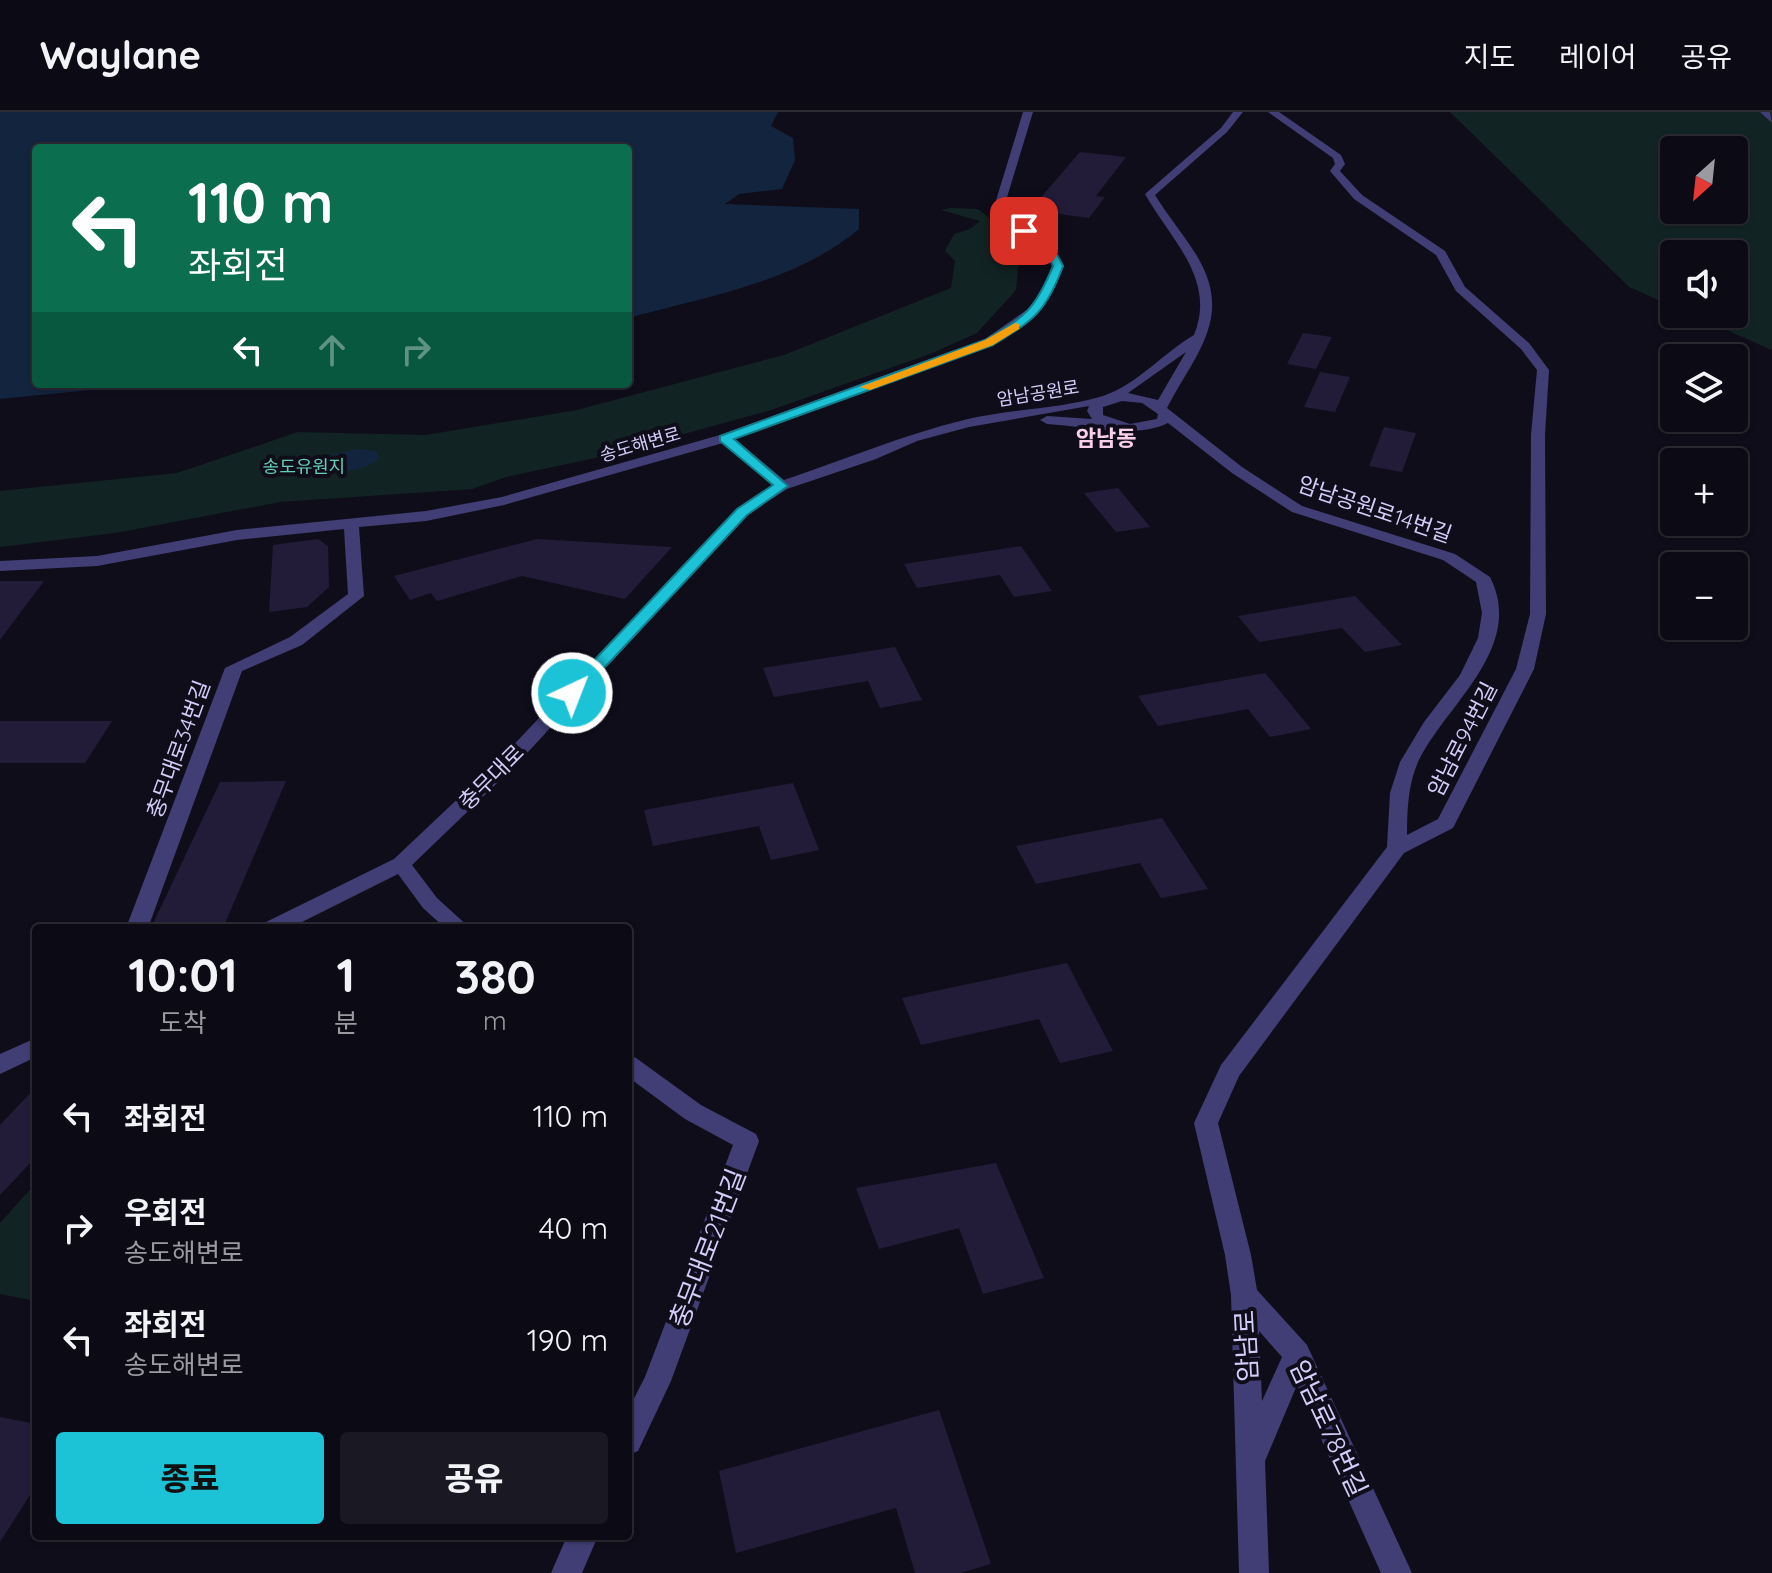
<!DOCTYPE html>
<html lang="ko">
<meta charset="utf-8">
<style>
:root{--surface:#0c0a14;--page:#1a1822;--text:#f1f3f6;--muted:#9a9aa0;--line:#2c2b34;--accent:#1cc3d7}
body{margin:0;font-family:Quicksand,"Noto Sans KR",sans-serif;background:var(--page);color:var(--text);height:100vh;display:flex;flex-direction:column;font-size:30px;white-space:nowrap}
*{box-sizing:border-box;margin:0}
p{font-size:26px;color:var(--muted)}
.icon{flex:none;width:44px;height:44px;fill:none;stroke:currentColor;stroke-width:2;stroke-linecap:round;stroke-linejoin:round}
.map{position:relative;flex:1;overflow:hidden}
.details{position:absolute;left:32px;top:812px;width:600px;height:616px;display:flex;flex-direction:column;background:var(--surface);border-radius:8px;box-shadow:0 2px 6px #0004,0 0 0 2px var(--line)}
.details>*{flex:none}
.top-card{position:absolute;left:32px;top:32px;width:600px;height:244px;border-radius:8px;box-shadow:0 2px 6px #0004,0 0 0 2px var(--line);background:#0b6e4f;color:#fff;overflow:hidden}
.needle{width:52px;rotate:207deg}
.fabs{position:absolute;left:1660px;top:24px;display:grid;gap:16px}
.fabs a{display:grid;place-items:center;width:88px;height:88px;border-radius:8px;background:var(--surface);box-shadow:0 2px 6px #0004,0 0 0 2px var(--line);font-size:40px}
.pin{position:absolute;display:grid;place-items:center;width:68px;height:68px;color:#fff;margin:-34px;border-radius:16px;box-shadow:0 4px 12px #0006}
.me{position:absolute;width:88px;margin:-44px;rotate:43deg;stroke-linejoin:round;filter:drop-shadow(0 0 6px #0008)}
.turn{display:flex;align-items:center;gap:28px;height:168px;padding:0 24px;font-size:36px}
.turn .icon{width:104px;height:104px;stroke-width:2.5}
.turn b{display:block;font-size:56px;line-height:68px}
.lanes{display:flex;align-items:center;height:76px;padding:0 24px;background:#0003;justify-content:center;gap:40px;direction:ltr}
.lanes .off{opacity:.35}
.eta{display:flex;justify-content:space-evenly;align-items:center;height:136px;text-align:center}
.eta b{font-size:48px;font-weight:800;line-height:56px}
.primary-button{display:flex;gap:16px;margin-top:auto;padding:16px 24px}
.primary-button a{flex:1;height:92px;border-radius:8px;background:var(--accent);color:#111;font-size:32px;font-weight:800;line-height:92px;text-align:center}
.primary-button a+a{background:var(--page);color:var(--text)}
ul{padding:0;list-style:none}
li{display:flex;align-items:center;gap:24px;height:112px;padding:0 24px}
li div{flex:1}
li b{display:block;font-size:30px}
li em{font-style:normal}
header{display:flex;align-items:center;gap:48px;box-sizing:border-box;height:112px;padding:0 40px;background:var(--surface);border-bottom:2px solid var(--line)}
header strong{font-size:38px}
nav{display:flex;gap:44px;margin-inline-start:auto;font-size:28px}
.map>svg:first-child{display:block}
.green{fill:#112423;fill-rule:evenodd}
.water{fill:#13243e}
.building{fill:#221c39}
.lines{fill:none;stroke-linecap:round;stroke-linejoin:round}
.minor{fill:#403e74;fill-rule:evenodd}
.route{fill:#1cc3d7;stroke:#127f8c;stroke-width:2}
.slow{fill:#f59e0b}
.labels{text-anchor:middle;dominant-baseline:central;stroke-width:8;stroke-linejoin:round;paint-order:stroke}
.far-street-label{font-size:18px;fill:#d3cdf9;stroke:#100d1b}
.far-park-label{font-size:18px;fill:#64ceb4;stroke:#100d1b}
.far-quarter-label{font-size:22px;font-weight:bold;fill:#f9cfe9;stroke:#100d1b}
.street-label{font-size:22px;fill:#d3cdf9;stroke:#100d1b}
.near-street-label{font-size:26px;fill:#d3cdf9;stroke:#100d1b}
</style>
<header>
<strong>Waylane</strong>
<nav><a>지도</a><a>레이어</a><a>공유</a></nav>
</header>
<div class="map">
<svg width="1772" height="1461" viewBox="0 0 1772 1461">
<rect width="100%" height="100%" fill="#100d1b"/>
<path class="green" d="M1450,0H1772V238L1690,202H1734V142H1674V195L1629,175ZM1674,38H1734V98H1674Z
M950,96L978,97L1002,116L994,119L1019,149L1016,178L977,221L930,242L768,299L600,345L506,365L472,377L280,390L115,421L0,435V379L177,361L298,320L426,323L577,298L784,243L951,176L955,149L945,139L954,122L970,117L980,109L941,98Z
M36,1071V1189L0,1182V1111Z"/>
<path class="water" d="M0,0H778L771,14L793,26L795,48L782,77L739,82L725,92L859,97V117C794,171 708,184 628,206V36H36V272H150L0,287Z
M357,337L376,339L380,346C363,359 340,364 321,353L326,344Z"/>
<path class="building" d="M1080,40L1126,45L1096,84L1105,85L1089,106L1030,98Z
M1303,221L1332,225L1316,257L1287,252Z
M1320,260L1350,265L1335,300L1304,295Z
M1384,315L1416,321L1402,360L1369,354Z
M1118,376L1150,415L1116,420L1084,381Z
M318,427L328,434L329,475L307,495L269,500L273,433Z
M537,427L672,435L625,487L522,464L437,489L431,481L410,488L394,464Z
M1021,434L1052,479L1014,485L1000,463L917,476L904,452Z
M0,469H44L0,528Z
M1355,484L1402,533L1365,540L1342,516L1259,530L1238,504Z
M895,535L922,588L880,596L868,569L774,585L763,556Z
M1265,561L1311,617L1270,625L1248,597L1158,614L1138,584Z
M0,609H112L85,651H0Z
M286,669L223,816H151L220,670Z
M793,671L819,738L771,748L759,714L653,734L644,698Z
M1162,706L1208,777L1161,786L1140,751L1036,772L1016,734Z
M1067,851L1113,939L1060,951L1039,907L921,933L902,886Z
M36,975V1045L0,1083V1013Z
M996,1051L1044,1166L983,1182L959,1116L879,1137L856,1076Z
M939,1298L991,1452L960,1461H915L896,1396L736,1441L719,1359Z
M0,1305L36,1312V1384L30,1383L0,1430Z"/>
<g class="lines">
<path class="minor" d="M1023,0H1033L1004,95C1026,122 1047,119 1064,154L1052,181L1036,202L993,233L735,327L784,368C844,348 902,323 964,308C1008,297 1061,297 1103,284C1138,272 1163,241 1194,223C1217,167 1170,127 1145,82L1221,16L1233,0H1243L1227,20L1155,83C1168,104 1184,123 1197,144C1234,206 1195,242 1167,296L1242,355L1302,394L1455,442L1490,465C1526,536 1445,593 1418,650C1408,673 1407,698 1407,723L1438,707L1516,557L1530,502L1531,323L1537,258L1521,237L1456,179L1436,143L1354,87L1330,59L1335,52L1333,46L1268,0H1279L1341,43L1345,52L1340,59L1362,83L1445,139L1465,175L1529,231L1549,258L1545,323L1546,502L1534,557L1453,716L1404,741L1239,964L1218,1011L1251,1143L1257,1178L1307,1233L1412,1461H1381L1297,1273L1265,1349L1269,1461H1239L1231,1183L1225,1143L1194,1011L1221,953L1387,735L1390,681L1400,650L1424,610L1460,563L1478,526L1482,501L1476,470L1443,448L1292,400L1232,361L1168,311C1137,327 1083,314 1047,312L1040,308L1047,304L1092,307L1087,299L1089,294L969,315L917,329L876,347L787,377L747,403L516,653L412,753L437,786L470,816H445L423,796L398,762L290,816H261L264,811L394,747L502,645L737,397L773,374L723,331L504,393L426,409L359,415L364,484L302,533L242,559L148,816H126L225,556L290,525L348,482L344,417L237,428L97,454L0,459V449L97,444L237,418L426,399L502,385L720,323L985,227L1028,197L1041,181L1052,154C1038,124 1013,122 994,95ZM1186,240L1158,288L1128,281ZM1122,289L1142,291L1158,302L1157,307L1130,312L1103,303V295ZM1259,1219L1282,1245L1262,1289Z
M1760,0H1770L1772,11Z
M36,926V945L0,962V942Z
M628,943L636,946L701,993L756,1022L759,1029L671,1269L638,1339L628,1343V1298L645,1265L733,1033L685,1007L628,965Z
M567,1424H598L582,1461H551Z"/>
</g>
<path class="route" d="M1021,117C1042,116 1055,137 1063,154C1046,200 1034,208 993,233L734,327L788,374L747,403L578,584H567V577L737,397L773,373L720,329V324L985,228C1025,205 1035,198 1053,154L1045,136L1021,121Z"/>
<path class="slow" d="M1015,211L1019,212V217L993,233L870,278L860,275L985,228Z"/>
<g class="labels">
<g class="far-street-label">
<text transform="translate(1038 281) rotate(-9)">암남공원로</text>
<text transform="translate(640 332) rotate(-16)">송도해변로</text>
</g>
<g class="far-park-label">
<text x="304" y="354">송도유원지</text>
</g>
<g class="far-quarter-label">
<text x="1106" y="326">암남동</text>
</g>
<g class="street-label">
<text transform="translate(1375 397) rotate(19)">암남공원로14번길</text>
<text transform="translate(1462 627) rotate(-63)">암남로94번길</text>
<text transform="translate(178 637) rotate(-70)">충무대로34번길</text>
<text transform="translate(491 665) rotate(-45)">충무대로</text>
</g>
<g class="near-street-label">
<text transform="translate(707 1136) rotate(-69)">충무대로21번길</text>
<text transform="translate(1246 1234) rotate(-93)">암남로</text>
<text transform="translate(1329 1316) rotate(65)">암남로78번길</text>
</g>
</g>
</svg>
<div class="fabs">
<a><svg class="needle" viewBox="-14 -14 28 28"><path d="M0-13l5 13h-10z" fill="#e53935"/><path d="M0 13l5-13h-10z" fill="#9a9aa0"/></svg></a>
<a><svg class="icon" aria-label="sound" viewBox="0 0 24 24"><path d="M4 9h4l5-4v14l-5-4H4zM17 9q2 3 0 6"/></svg></a>
<a><svg class="icon" aria-label="layers" viewBox="0 0 24 24"><path d="M12 4l9 5-9 5-9-5zM3 14l9 5 9-5"/></svg></a>
<a>+</a>
<a>−</a>
</div>
<div class="pin" style="left:1024px;top:119px;background:#d93025"><svg class="icon" aria-label="arrive" viewBox="0 0 24 24"><path d="M6 21V4h12l-3 4 3 4H6"/></svg></div>
<svg class="me" style="left:572px;top:581px" viewBox="-20 -20 40 40"><circle r="17" fill="#1cc3d7" stroke="#fff" stroke-width="3"/><path d="M0-11L8 9 0 5-8 9z" fill="#fff"/></svg>
<div class="top-card">
<div class="turn"><svg class="icon" aria-label="left" viewBox="0 0 24 24"><path d="M17 20v-9H6M10 6l-5 5 5 5"/></svg><div><b>110 m</b>좌회전</div></div>
<div class="lanes"><svg class="icon" aria-label="left" viewBox="0 0 24 24"><path d="M17 20v-9H6M10 6l-5 5 5 5"/></svg><svg class="icon off" aria-label="ahead" viewBox="0 0 24 24"><path d="M12 20V5M6 11l6-6 6 6"/></svg><svg class="icon off" aria-label="right" viewBox="0 0 24 24"><path d="M7 20v-9h11M14 6l5 5-5 5"/></svg></div>
</div>
<section class="details">
<div class="eta">
<div><b>10:01</b><p>도착</p></div>
<div><b>1</b><p>분</p></div>
<div><b>380</b><p>m</p></div>
</div>
<ul>
<li><svg class="icon" aria-label="left" viewBox="0 0 24 24"><path d="M17 20v-9H6M10 6l-5 5 5 5"/></svg><div><b>좌회전</b></div><em>110 m</em></li>
<li><svg class="icon" aria-label="right" viewBox="0 0 24 24"><path d="M7 20v-9h11M14 6l5 5-5 5"/></svg><div><b>우회전</b><p>송도해변로</p></div><em>40 m</em></li>
<li><svg class="icon" aria-label="left" viewBox="0 0 24 24"><path d="M17 20v-9H6M10 6l-5 5 5 5"/></svg><div><b>좌회전</b><p>송도해변로</p></div><em>190 m</em></li>
</ul>
<div class="primary-button"><a>종료</a><a>공유</a></div>
</section>
</div>
